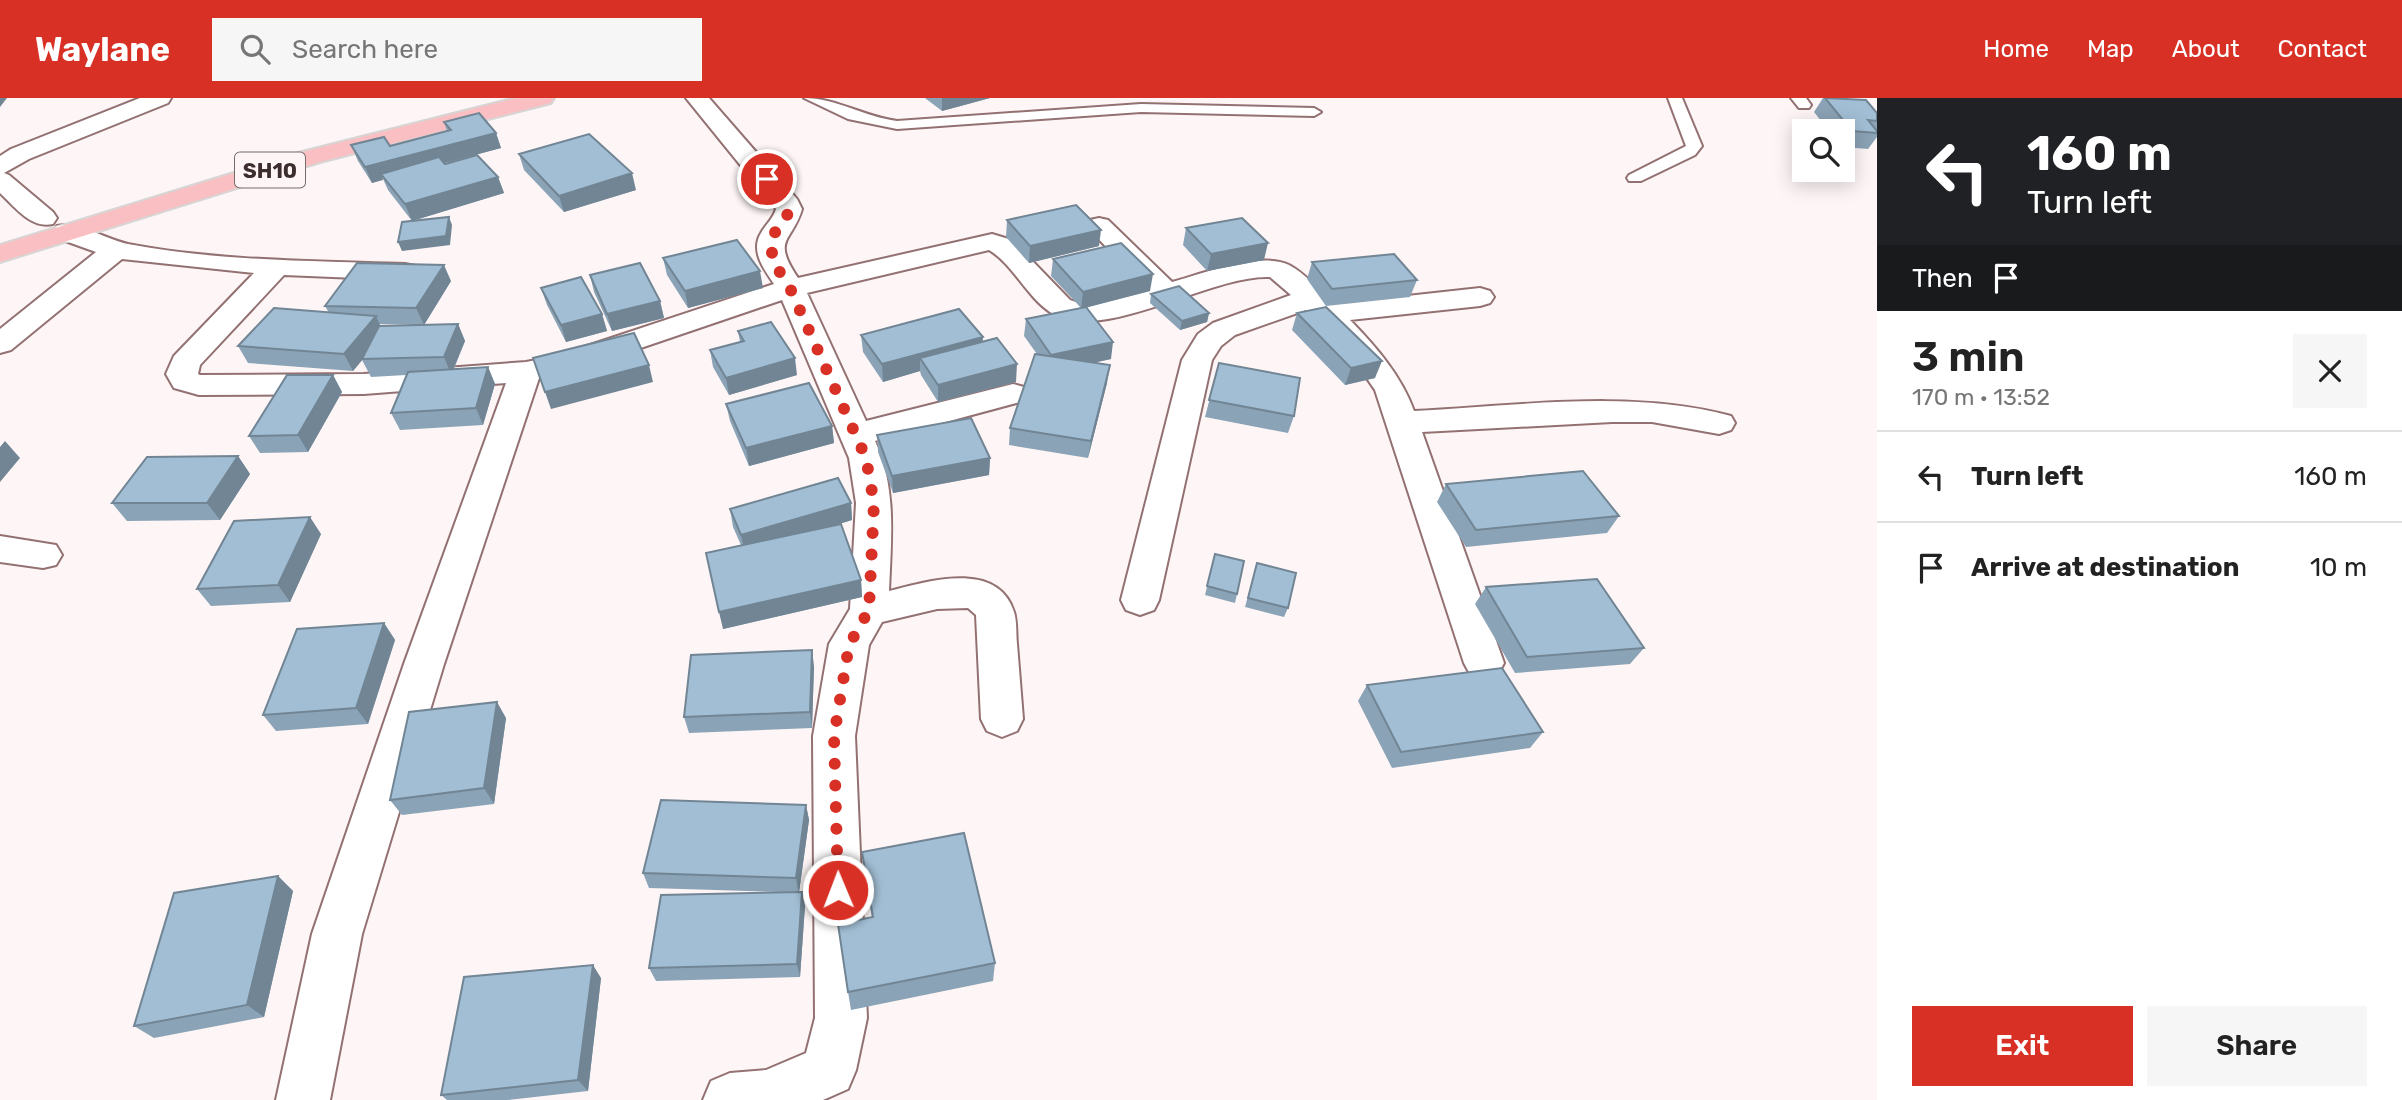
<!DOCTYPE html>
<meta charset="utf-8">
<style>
:root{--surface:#fff;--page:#f6f6f6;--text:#222;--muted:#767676;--line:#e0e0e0;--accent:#d93025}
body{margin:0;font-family:Rubik,sans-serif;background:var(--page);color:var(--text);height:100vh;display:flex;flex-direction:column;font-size:26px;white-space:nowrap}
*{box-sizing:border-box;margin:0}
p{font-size:23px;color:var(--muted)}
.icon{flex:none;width:38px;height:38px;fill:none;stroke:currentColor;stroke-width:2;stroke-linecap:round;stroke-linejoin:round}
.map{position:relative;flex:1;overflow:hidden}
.drawer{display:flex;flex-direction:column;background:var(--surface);width:525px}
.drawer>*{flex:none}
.guide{background:#202124;color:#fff;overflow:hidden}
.tools{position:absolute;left:1792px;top:21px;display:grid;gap:14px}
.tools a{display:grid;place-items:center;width:63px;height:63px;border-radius:0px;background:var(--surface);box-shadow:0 4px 18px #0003;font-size:35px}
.pin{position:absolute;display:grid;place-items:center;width:60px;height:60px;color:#fff;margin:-30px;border:4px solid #fff;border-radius:50%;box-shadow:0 2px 7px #0007}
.me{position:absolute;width:77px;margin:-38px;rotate:359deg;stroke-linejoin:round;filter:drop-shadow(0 0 5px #0008)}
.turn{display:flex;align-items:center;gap:24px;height:147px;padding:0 35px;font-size:32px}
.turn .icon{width:91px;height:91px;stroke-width:2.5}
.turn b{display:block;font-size:49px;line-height:60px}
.then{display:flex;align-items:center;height:66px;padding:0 35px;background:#0003;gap:14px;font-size:26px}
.round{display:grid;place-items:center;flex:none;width:74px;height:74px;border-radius:0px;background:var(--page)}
.head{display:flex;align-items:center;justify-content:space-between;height:119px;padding:0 35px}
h1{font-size:42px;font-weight:600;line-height:52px}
.primary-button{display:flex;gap:14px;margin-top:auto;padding:14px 35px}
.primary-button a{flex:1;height:80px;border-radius:0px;background:var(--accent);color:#fff;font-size:28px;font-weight:600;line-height:80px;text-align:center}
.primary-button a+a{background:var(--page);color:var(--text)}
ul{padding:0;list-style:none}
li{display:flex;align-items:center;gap:21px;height:91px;padding:0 35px;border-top:2px solid var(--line)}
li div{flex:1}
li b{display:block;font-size:26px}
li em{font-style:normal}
header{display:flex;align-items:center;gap:42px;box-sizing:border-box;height:98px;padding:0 35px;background:var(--accent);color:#fff}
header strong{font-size:33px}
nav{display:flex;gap:38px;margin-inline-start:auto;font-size:24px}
.search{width:490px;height:63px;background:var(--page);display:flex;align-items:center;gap:18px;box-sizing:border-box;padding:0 24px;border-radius:0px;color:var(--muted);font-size:26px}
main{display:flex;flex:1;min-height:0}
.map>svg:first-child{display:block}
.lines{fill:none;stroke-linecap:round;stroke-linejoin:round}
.service-casing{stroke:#937172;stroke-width:4}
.minor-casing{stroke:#937172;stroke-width:4}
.primary-casing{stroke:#d8d5d5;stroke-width:4}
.service{fill:#fff;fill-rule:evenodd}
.minor{fill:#fff;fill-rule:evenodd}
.primary{fill:#fabfc2;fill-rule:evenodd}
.wall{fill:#8ba3b6;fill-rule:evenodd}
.shaded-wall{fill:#718594}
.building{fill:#a2bed4;stroke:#718594;stroke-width:2}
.route{stroke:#d93025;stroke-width:12;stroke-dasharray:0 21.6}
.labels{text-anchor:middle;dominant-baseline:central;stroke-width:5;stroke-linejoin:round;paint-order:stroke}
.shield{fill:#fef6f6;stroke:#766a6a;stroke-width:2}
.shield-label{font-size:21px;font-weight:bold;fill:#3c2e2e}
</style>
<header>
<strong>Waylane</strong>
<div class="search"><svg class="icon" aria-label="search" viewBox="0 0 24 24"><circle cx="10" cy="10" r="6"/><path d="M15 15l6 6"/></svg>Search here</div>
<nav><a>Home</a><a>Map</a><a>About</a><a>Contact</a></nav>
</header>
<main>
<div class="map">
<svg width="1877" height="1002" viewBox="0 0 1877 1002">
<rect width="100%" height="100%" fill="#fef6f6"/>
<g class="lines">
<g class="service-casing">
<path id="service" d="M804,0C836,0 865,19 897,23L1141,6L1314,10L1321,14L1314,18L1141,14L897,31L848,21Z
M1668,0H1682L1702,48L1695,57L1641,83H1629L1627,80L1629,77L1686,48Z
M1791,0H1806L1811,7L1809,10H1799Z"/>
</g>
<g class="minor-casing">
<path id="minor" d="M140,0H171L168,5L29,61L4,75L9,77L53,114L57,120L53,126C31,131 15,109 0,95V58L11,51Z
M686,0H709L797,101L802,111C792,145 771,140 798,180L992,136L1012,142L1070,202C1096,212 1122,199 1147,191L1086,128L1090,122L1099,120L1108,122L1172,184C1202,176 1260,153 1289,167C1305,175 1321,194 1334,206L1480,190L1490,193L1494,199L1490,205L1480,208L1350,222C1376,249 1401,277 1414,313C1516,308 1632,291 1731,318L1735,325L1731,332L1719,336L1652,324H1612L1422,334L1504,565L1498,576L1484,581L1470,576L1464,565L1375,292L1353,260L1306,212L1235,237L1221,248L1212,262L1159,502L1154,512L1140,517L1126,512L1121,502L1182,262L1198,236L1213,225L1291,197L1270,179C1211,176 1100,248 1050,214C1026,198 1013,166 989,152L807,195L866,323L1013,286L1024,289L1029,296L1024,303L875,343C897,390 891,442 889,493C926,484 997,461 1014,514C1017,523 1016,536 1017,546C1019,571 1021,596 1023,621L1017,633L1002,639L987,633L981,621L976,517L968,510L937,511L882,524L869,547L855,638L867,920L856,972L848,991L823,1002H703L711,983L730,975L766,972L806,955L815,920L813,638L829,546L850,511L856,405L849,360L782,202L576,272L539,280L444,566L362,836L330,1002H276L312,836L404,566L506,285L364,296L199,297L174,290L166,276L174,258L254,175L122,161L11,252L0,255V231L96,154L57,140L53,134L57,128C77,123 106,141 128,146C215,163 316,163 405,166L415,168L419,174L415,180L405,182L284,177L200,267L198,276L200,277L364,276L526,264L557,258L774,186C764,171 750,153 761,135C766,126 773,121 776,111Z
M0,438L56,447L62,457L56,467L43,470L0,464Z"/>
</g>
<g class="primary-casing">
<path id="primary" d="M516,0H554L551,5L320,64L0,164V147L302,54Z"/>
</g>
<use href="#service" class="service"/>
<use href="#minor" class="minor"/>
<use href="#primary" class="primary"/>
</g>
<path class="wall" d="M925,0H990L942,13Z
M1823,0H1844L1877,15V39L1868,51L1843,49V33H1829L1814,14Z
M444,24L496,35L501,50L444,65L498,79L504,95L412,123L388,92L383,81L372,85L358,63L351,47L390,48L447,33Z
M519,56L636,92L564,114L524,72Z
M1007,122L1099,148L1029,165L1006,139Z
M1186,130L1264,162L1207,173L1183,147Z
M663,160L763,190L688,210L667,177Z
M1053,161L1150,193L1087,209L1111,261L1093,265L1107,285L1088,360L1009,347L1010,330L1037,256L1024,238L1026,221L1081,210L1051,178Z
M1312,164L1417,182L1410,199L1326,208L1307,181Z
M590,177L660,203L664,220L612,233L594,194Z
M451,183L424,227L458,226L465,243L454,271L488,269L495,286L483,327L400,332L391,315L406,277L371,279L362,262L353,273L248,265L238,248L329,215L325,208ZM379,226L423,227L380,228Z
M541,190L602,216L607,233L566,244L547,207Z
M1151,196L1209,215L1207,224L1180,232L1150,205Z
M1297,215L1375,280L1345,287L1292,232Z
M738,233L797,277L729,297L713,269L710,252L740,244Z
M861,237L982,244L1016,284L938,304L921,277L920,273L883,284L863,254Z
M1219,265L1294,318L1288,335L1205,319Z
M333,277L342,294L308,354L260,355L249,338Z
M726,306L832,328L834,345L749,368L730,323Z
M877,337L990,360L989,377L893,395L878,354Z
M238,358L250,376L220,422L127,423L112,405Z
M1446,386L1619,418L1607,435L1466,449L1437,404Z
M851,405L852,422L836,427L861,482L862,499L723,531L741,447L733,429L730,411Z
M321,436L290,504L211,508L197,491Z
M1215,456L1237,496L1235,505L1205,497Z
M1257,465L1288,510L1284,519L1245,509Z
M1486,489L1644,550L1630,566L1515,575L1475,506Z
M384,525L395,542L368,626L276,633L263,617Z
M814,568L812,630L689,635L684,619Z
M1367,587L1543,634L1530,650L1392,670L1358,603Z
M506,620L494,706L402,717L390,702Z
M806,707L809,722L799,794L805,808L800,879L656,883L649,870L781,794L649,790L643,775Z
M862,754L995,865L993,883L851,912L848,894L872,820Z
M278,778L293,793L264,919L154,940L134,928Z
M601,880L588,993L507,1002H447L441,997Z"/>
<path class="shaded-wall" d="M0,0H7L0,9Z
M942,0H990L942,13Z
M496,35L501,50L385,81L381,76L383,82L372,85L365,69Z
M632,75L636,92L564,114L559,98Z
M498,79L504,95L412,123L405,106Z
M449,119L452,127L450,147L402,153L398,144Z
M1101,132L1099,148L1029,165L1030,148Z
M1268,145L1264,162L1207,173L1211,156Z
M444,167L451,183L424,227L416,210Z
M760,173L763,190L688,210L685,193Z
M1153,176L1150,193L1081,211L1083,194Z
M660,203L664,220L612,233L607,216Z
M1209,215L1207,224L1180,232L1182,223Z
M602,216L607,233L566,244L561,227Z
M376,218L384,236L353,273L344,256Z
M458,226L465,243L451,276L444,259Z
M983,239L982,256L920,260V273L883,284L882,266Z
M1113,244L1111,261L1049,274L1051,257Z
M795,260L797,277L729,297L726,280Z
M1382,263L1375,280L1345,287L1351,270Z
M1017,266L1016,284L938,304V287Z
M649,267L653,284L551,311L545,294Z
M1110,267L1107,285L1088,360L1091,343Z
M488,269L495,286L483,327L476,310Z
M333,277L342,294L308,354L298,337Z
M832,328L834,345L749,368L746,350Z
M5,343L20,360L0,384V349Z
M238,358L250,376L220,422L207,405Z
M990,360L989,377L893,395L892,378Z
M851,405L852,422L745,454L741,437Z
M310,419L321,436L290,504L278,487Z
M861,482L862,499L723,531L719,514Z
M384,525L395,542L368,626L356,610Z
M812,552L814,568L812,630L810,614Z
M497,604L506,620L494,706L484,690Z
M806,707L809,722L799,795L796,780Z
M278,778L293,793L264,919L247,907Z
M802,794L805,808L800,879L797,866Z
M593,867L601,880L588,993L578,982Z"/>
<path class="building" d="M1825,0L1866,2L1877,15V23L1868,22L1877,33V35L1852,33Z
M479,15L496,35L365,69L351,47L384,39L390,48L451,32L444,24Z
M589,36L632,75L559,98L519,56Z
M477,57L498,79L405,106L381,76L439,59L445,66Z
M1076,107L1101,132L1030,148L1007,122Z
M449,119L446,138L398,144L402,124Z
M1242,120L1268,145L1211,156L1186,130Z
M737,142L760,173L685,193L663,160Z
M1121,145L1153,176L1083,194L1053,161Z
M1394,156L1417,182L1332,191L1312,164Z
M357,165L444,167L416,210L325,208Z
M640,165L660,203L607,216L590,177Z
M581,179L602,216L561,227L541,190Z
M1179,188L1209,215L1182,223L1151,196Z
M1086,209L1113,244L1051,257L1026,221Z
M1326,209L1382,263L1351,270L1297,215Z
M274,210L376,218L344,256L238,248Z
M959,211L983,239L882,266L861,237Z
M771,224L795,260L726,280L710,252L744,243L738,233Z
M458,226L444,259L362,261L379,228Z
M634,235L649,267L545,294L533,260Z
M997,240L1017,266L938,287L920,260Z
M1035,256L1110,267L1091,343L1010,330Z
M1219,265L1300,280L1294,318L1209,302Z
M488,269L476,310L391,315L408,274Z
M287,277H333L298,337L249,338Z
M809,285L832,328L746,350L726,306Z
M971,320L990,360L892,378L877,337Z
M238,358L207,405H112L147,359Z
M1583,373L1619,418L1476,432L1446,386Z
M838,380L851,405L741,437L730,411Z
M310,419L278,487L197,491L234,423Z
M841,426L861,482L719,514L706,455Z
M1215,456L1244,463L1237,496L1207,488Z
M1257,465L1296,475L1288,510L1248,500Z
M1597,481L1644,550L1527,559L1486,489Z
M384,525L356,610L263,617L297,531Z
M812,552L810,614L684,619L691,557Z
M1502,570L1543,634L1401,654L1367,587Z
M497,604L484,690L390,702L409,614Z
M661,702L806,707L796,780L643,775Z
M964,735L995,865L848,894L838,826L873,819L862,754Z
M278,778L247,907L134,928L174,795Z
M802,794L797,866L649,870L661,797Z
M593,867L578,982L441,997L464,879Z"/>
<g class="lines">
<path class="route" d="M767,81L789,111L786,121L772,138V162L790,190L866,360L874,405L869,512L849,547L834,638L838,792"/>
</g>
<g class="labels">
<rect class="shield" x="235" y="54.5" width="70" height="35" rx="5"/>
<g class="shield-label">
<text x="270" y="72">SH10</text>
</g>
</g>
</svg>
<div class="tools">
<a><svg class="icon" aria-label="search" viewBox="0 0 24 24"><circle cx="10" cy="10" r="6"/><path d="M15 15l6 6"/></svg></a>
</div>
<div class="pin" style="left:767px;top:81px;background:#d93025"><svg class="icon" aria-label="arrive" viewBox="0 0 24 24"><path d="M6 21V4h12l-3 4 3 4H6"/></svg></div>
<svg class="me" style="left:838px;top:792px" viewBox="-20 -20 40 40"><circle r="17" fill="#d93025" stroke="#fff" stroke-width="3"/><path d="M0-11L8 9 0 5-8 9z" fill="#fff"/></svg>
</div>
<section class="drawer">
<div class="guide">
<div class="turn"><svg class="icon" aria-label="left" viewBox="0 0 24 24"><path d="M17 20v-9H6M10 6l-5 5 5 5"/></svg><div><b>160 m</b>Turn left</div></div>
<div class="then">Then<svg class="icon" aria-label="arrive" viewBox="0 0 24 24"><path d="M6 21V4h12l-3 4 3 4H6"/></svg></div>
</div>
<div class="head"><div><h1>3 min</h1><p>170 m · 13:52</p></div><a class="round"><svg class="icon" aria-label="close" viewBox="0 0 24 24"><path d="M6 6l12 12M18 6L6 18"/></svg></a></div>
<ul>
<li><svg class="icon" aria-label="left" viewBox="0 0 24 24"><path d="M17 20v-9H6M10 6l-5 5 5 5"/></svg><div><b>Turn left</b></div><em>160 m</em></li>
<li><svg class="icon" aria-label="arrive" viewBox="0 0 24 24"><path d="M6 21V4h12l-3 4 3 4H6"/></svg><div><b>Arrive at destination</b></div><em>10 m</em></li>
</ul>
<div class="primary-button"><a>Exit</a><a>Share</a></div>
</section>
</main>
